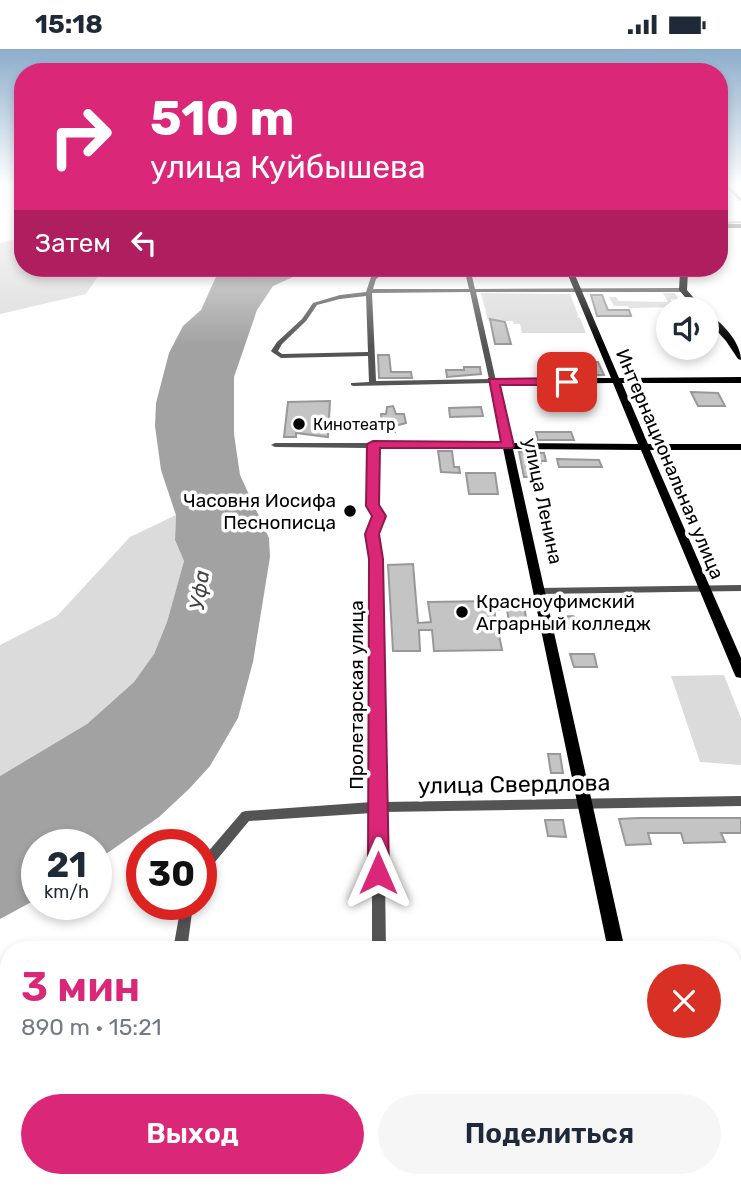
<!DOCTYPE html>
<html lang="ru">
<meta charset="utf-8">
<style>
:root{--surface:#fff;--page:#f6f6f7;--text:#1f2937;--muted:#747a83;--accent:#db2777}
body{margin:0;font-family:Rubik,sans-serif;background:var(--page);color:var(--text);height:100vh;display:flex;flex-direction:column;font-size:26px;white-space:nowrap}
*{box-sizing:border-box;margin:0}
p{font-size:23px;color:var(--muted)}
.icon{flex:none;width:38px;height:38px;fill:none;stroke:currentColor;stroke-width:2;stroke-linecap:round;stroke-linejoin:round}
.map{position:relative;flex:1;overflow:hidden}
.details{position:absolute;left:0px;top:892px;width:742px;height:247px;display:flex;flex-direction:column;background:var(--surface);border-radius:28px 28px 0 0;box-shadow:0 4px 10px #0003}
.details>*{flex:none}
.top-card{position:absolute;left:14px;top:14px;width:714px;height:214px;border-radius:28px;box-shadow:0 4px 10px #0003;background:#db2777;color:#fff;overflow:hidden}
.controls{position:absolute;left:656px;top:248px;display:grid;gap:14px}
.controls a{display:grid;place-items:center;width:63px;height:63px;border-radius:50%;background:var(--surface);box-shadow:0 4px 10px #0003;font-size:35px}
.speed{position:absolute;left:21px;top:780px;display:flex;gap:14px;font-size:35px;font-weight:700;text-align:center}
.speed>*{display:grid;place-content:center;width:91px;height:91px;border-radius:50%;background:var(--surface);box-shadow:0 4px 10px #0003;line-height:1}
.speed small{font-size:18px;font-weight:400}
.speed .limit{border:10px solid #d22;background:#fff;color:#111}
.pin{position:absolute;display:grid;place-items:center;width:60px;height:60px;color:#fff;margin:-30px;border-radius:14px;box-shadow:0 4px 10px #0006}
.me{position:absolute;width:77px;margin:-38px;rotate:0deg;stroke-linejoin:round;filter:drop-shadow(0 0 5px #0008)}
.turn{display:flex;align-items:center;gap:24px;height:147px;padding:0 21px;font-size:32px}
.turn .icon{width:91px;height:91px;stroke-width:2.5}
.turn b{display:block;font-size:49px;line-height:60px}
.then{display:flex;align-items:center;height:66px;padding:0 21px;background:#0003;gap:14px;font-size:26px}
.round{display:grid;place-items:center;flex:none;width:74px;height:74px;border-radius:37px;background:var(--page)}
.overview{display:flex;align-items:center;justify-content:space-between;height:119px;padding:0 21px}
h1{font-size:42px;font-weight:600;line-height:52px;color:var(--accent)}
.primary-button{display:flex;gap:14px;margin-top:auto;padding:14px 21px}
.primary-button a{flex:1;height:80px;border-radius:42px;background:var(--accent);color:#fff;font-size:28px;font-weight:600;line-height:80px;text-align:center}
.primary-button a+a{background:var(--page);color:var(--text)}
.status{display:flex;justify-content:space-between;align-items:center;height:49px;padding:0 35px;background:var(--surface);direction:ltr}
.status svg{height:19px;fill:currentColor}
.map>svg:first-child{display:block}
.green{fill:#dbdbdb}
.water{fill:#a2a2a2}
.lines{fill:none;stroke-linecap:round;stroke-linejoin:round}
.stream{stroke:#a2a2a2;stroke-width:2}
.building{fill:#c4c4c4;stroke:#989898;stroke-width:2}
.minor{fill:#545454;fill-rule:evenodd}
.major{fill:#000;fill-rule:evenodd}
.route{fill:#db2777;stroke:#8e194d;stroke-width:2}
.poi-dot{fill:#000;stroke:#fff;stroke-width:2.5}
.labels{text-anchor:middle;dominant-baseline:central;stroke-width:7;stroke-linejoin:round;paint-order:stroke}
.far-poi-label{font-size:16px;fill:#000;stroke:#fff;text-anchor:start}
.street-label{font-size:19px;fill:#000;stroke:#fff}
.poi-label{font-size:19px;fill:#000;stroke:#fff;text-anchor:end}
.water-label{font-size:21px;font-style:italic;fill:#434343;stroke:#fff}
.near-street-label{font-size:23px;fill:#000;stroke:#fff}
</style>
<div class="status"><b>15:18</b><svg viewBox="0 0 49 12"><path d="M0 12V9h3v3zM5 12V6h3v6zM10 12V3h3v9zM15 12V0h3v12zM26 1h20v11H26zM47 4h2v5h-2z"/></svg></div>
<div class="map">
<svg width="741" height="1138" viewBox="0 0 741 1138">
<rect width="100%" height="100%" fill="#fff"/>
<path class="green" d="M23,188V219H96L98,227L86,245L0,265V194Z
M481,244L570,245L578,266L577,268L580,269L586,284H522L520,275H514L513,272H488Z
M663,244H675L679,251L671,250L672,254H681L684,258L629,259L628,257H614L609,248H616L619,252L668,253Z
M176,466L175,491L184,512L167,573L154,605L134,633L87,675L0,727V596L57,567L130,488Z
M724,626L741,669V716L700,713L671,627Z"/>
<path class="water" d="M220,219H228L230,223L236,219H300L293,228L273,237L257,261L234,328V385L240,426L269,489L270,508L253,613L238,669L210,717L189,740L159,768L96,812V796H37V850L0,870V727L87,675L134,633L154,605L167,573L184,512L175,491L176,466L161,421L155,377L156,354L169,304L183,277L201,261Z"/>
<g class="lines">
<path class="stream" d="M719,174L741,173"/>
</g>
<path class="building" d="M591,246H602L608,261H629L631,267H597Z
M490,270L505,273L511,295H495Z
M378,306H389L391,323H411L412,329H379Z
M586,313H598L604,326H561L558,319H588Z
M464,318H480L481,325L447,328L446,321H464Z
M691,343L718,344L725,357H698Z
M330,352L328,388L296,384V388H284L288,353Z
M393,357L396,365H404L406,374L395,377V383H387V377H382L381,365H386L387,358Z
M481,358L483,367L450,368L449,359Z
M536,383H571L574,391H538Z
M438,402H452L454,418H459L460,424L441,423Z
M519,403L544,404L546,412H540L541,416H538L541,428H524Z
M557,410L599,411L602,418H559Z
M466,424H495L498,445H469Z
M413,515L418,574L431,573L428,553L493,552L523,553L527,573H509L507,560L494,561L502,601L434,602L432,581H419L420,602H393L388,516Z
M573,567L578,571H590L592,579H562L559,568Z
M570,605H594L597,618H574Z
M548,705H560L563,724H551Z
M638,769H741V784H721L725,793L684,794L681,784H648L651,795L626,796L619,770Z
M545,771H563L566,788L548,787Z"/>
<g class="lines">
<path class="minor" d="M726,138H730L741,149V153Z
M719,175H741V179H719Z
M385,219H392L376,230L373,240H469L464,219H470L475,240L683,239L686,241L683,243H476L496,332L493,334L353,337L351,336V334L369,333L368,307L281,309L272,303L271,302L277,293L302,270L313,254L340,246L366,243L371,228ZM470,243L489,330L376,332L372,244ZM366,247L368,303L282,305L278,302L282,295L306,272L317,256L340,250Z
M373,393L376,394L508,395L512,397L508,399H377V457L383,467L376,485L380,510L384,753L741,747V757L384,763L386,901H372V764L249,772L205,825L201,827V811L242,763L246,762L372,753V510L368,485L375,467L369,457V399L275,398L271,396L275,394H370Z
M741,536V542L539,545L534,542L539,539Z
M181,856H193L187,901H173Z
M733,1106H741V1122H733Z
M9,1121V1130H16L15,1135L0,1138V1122Z
M136,1130H152L150,1138H134Z
M372,1130H388L389,1138H373Z"/>
<path class="major" d="M565,219H572L619,329L741,328V334H622L648,395H741V401H650L741,609V629L736,628L734,624L641,401L513,400L625,901H608L489,332L493,329H611ZM613,334L638,395L511,394L498,335Z
M678,219H686L688,223L687,241L704,261H696L679,241L680,223Z
M707,264C721,272 741,293 741,311L738,310L726,292L707,271Z
M655,1130H675L677,1138H657Z"/>
</g>
<linearGradient id="sky" x2="0" y2="1"><stop stop-color="#8cadcc"/><stop offset="0.46" stop-color="#fff"/><stop offset="1" stop-color="#fff" stop-opacity="0"/></linearGradient>
<rect width="741" height="297" fill="url(#sky)"/>
<path class="route" d="M489,330L567,329L573,333L567,336H500L514,397L512,399H380L379,456L386,467L379,485L383,510L389,824L385,831L378,834L371,831L368,824L369,510L365,485L372,467L366,457L367,395L373,392L501,393Z"/>
<g class="poi-dot">
<circle cx="299" cy="375" r="7"/>
<circle cx="350" cy="462" r="7"/>
<circle cx="462" cy="563" r="7"/>
</g>
<g class="labels">
<g class="far-poi-label">
<text x="313" y="375">Кинотеатр</text>
</g>
<g class="street-label">
<text transform="translate(670 415) rotate(67)">Интернациональная улица</text>
<text transform="translate(543 452) rotate(78)">улица Ленина</text>
<text transform="translate(356 646) rotate(-90)">Пролетарская улица</text>
</g>
<g class="poi-label">
<text x="336" y="451">Часовня Иосифа<tspan x="336" dy="22">Песнописца</tspan></text>
<text x="476" y="552" text-anchor="start">Красноуфимский<tspan x="476" dy="22">Аграрный колледж</tspan></text>
</g>
<g class="water-label">
<text transform="translate(199 541) rotate(-82)">Уфа</text>
</g>
<g class="near-street-label">
<text transform="translate(514 735) rotate(-1)">улица Свердлова</text>
</g>
</g>
</svg>
<div class="controls">
<a><svg class="icon" aria-label="sound" viewBox="0 0 24 24"><path d="M4 9h4l5-4v14l-5-4H4zM17 9q2 3 0 6"/></svg></a>
</div>
<div class="speed"><div>21<small>km/h</small></div><div class="limit">30</div></div>
<div class="pin" style="left:567px;top:333px;background:#d93025"><svg class="icon" aria-label="arrive" viewBox="0 0 24 24"><path d="M6 21V4h12l-3 4 3 4H6"/></svg></div>
<svg class="me" style="left:378px;top:824px" viewBox="-20 -20 40 40"><path d="M0-17L14 15 0 8-14 15z" fill="#db2777" stroke="#fff" stroke-width="4"/></svg>
<div class="top-card">
<div class="turn"><svg class="icon" aria-label="right" viewBox="0 0 24 24"><path d="M7 20v-9h11M14 6l5 5-5 5"/></svg><div><b>510 m</b>улица Куйбышева</div></div>
<div class="then">Затем<svg class="icon" aria-label="left" viewBox="0 0 24 24"><path d="M17 20v-9H6M10 6l-5 5 5 5"/></svg></div>
</div>
<section class="details">
<div class="overview"><div><h1>3 мин</h1><p>890 m · 15:21</p></div><a class="round" style="background:#d93025;color:#fff"><svg class="icon" aria-label="close" viewBox="0 0 24 24"><path d="M6 6l12 12M18 6L6 18"/></svg></a></div>
<div class="primary-button"><a>Выход</a><a>Поделиться</a></div>
</section>
</div>
